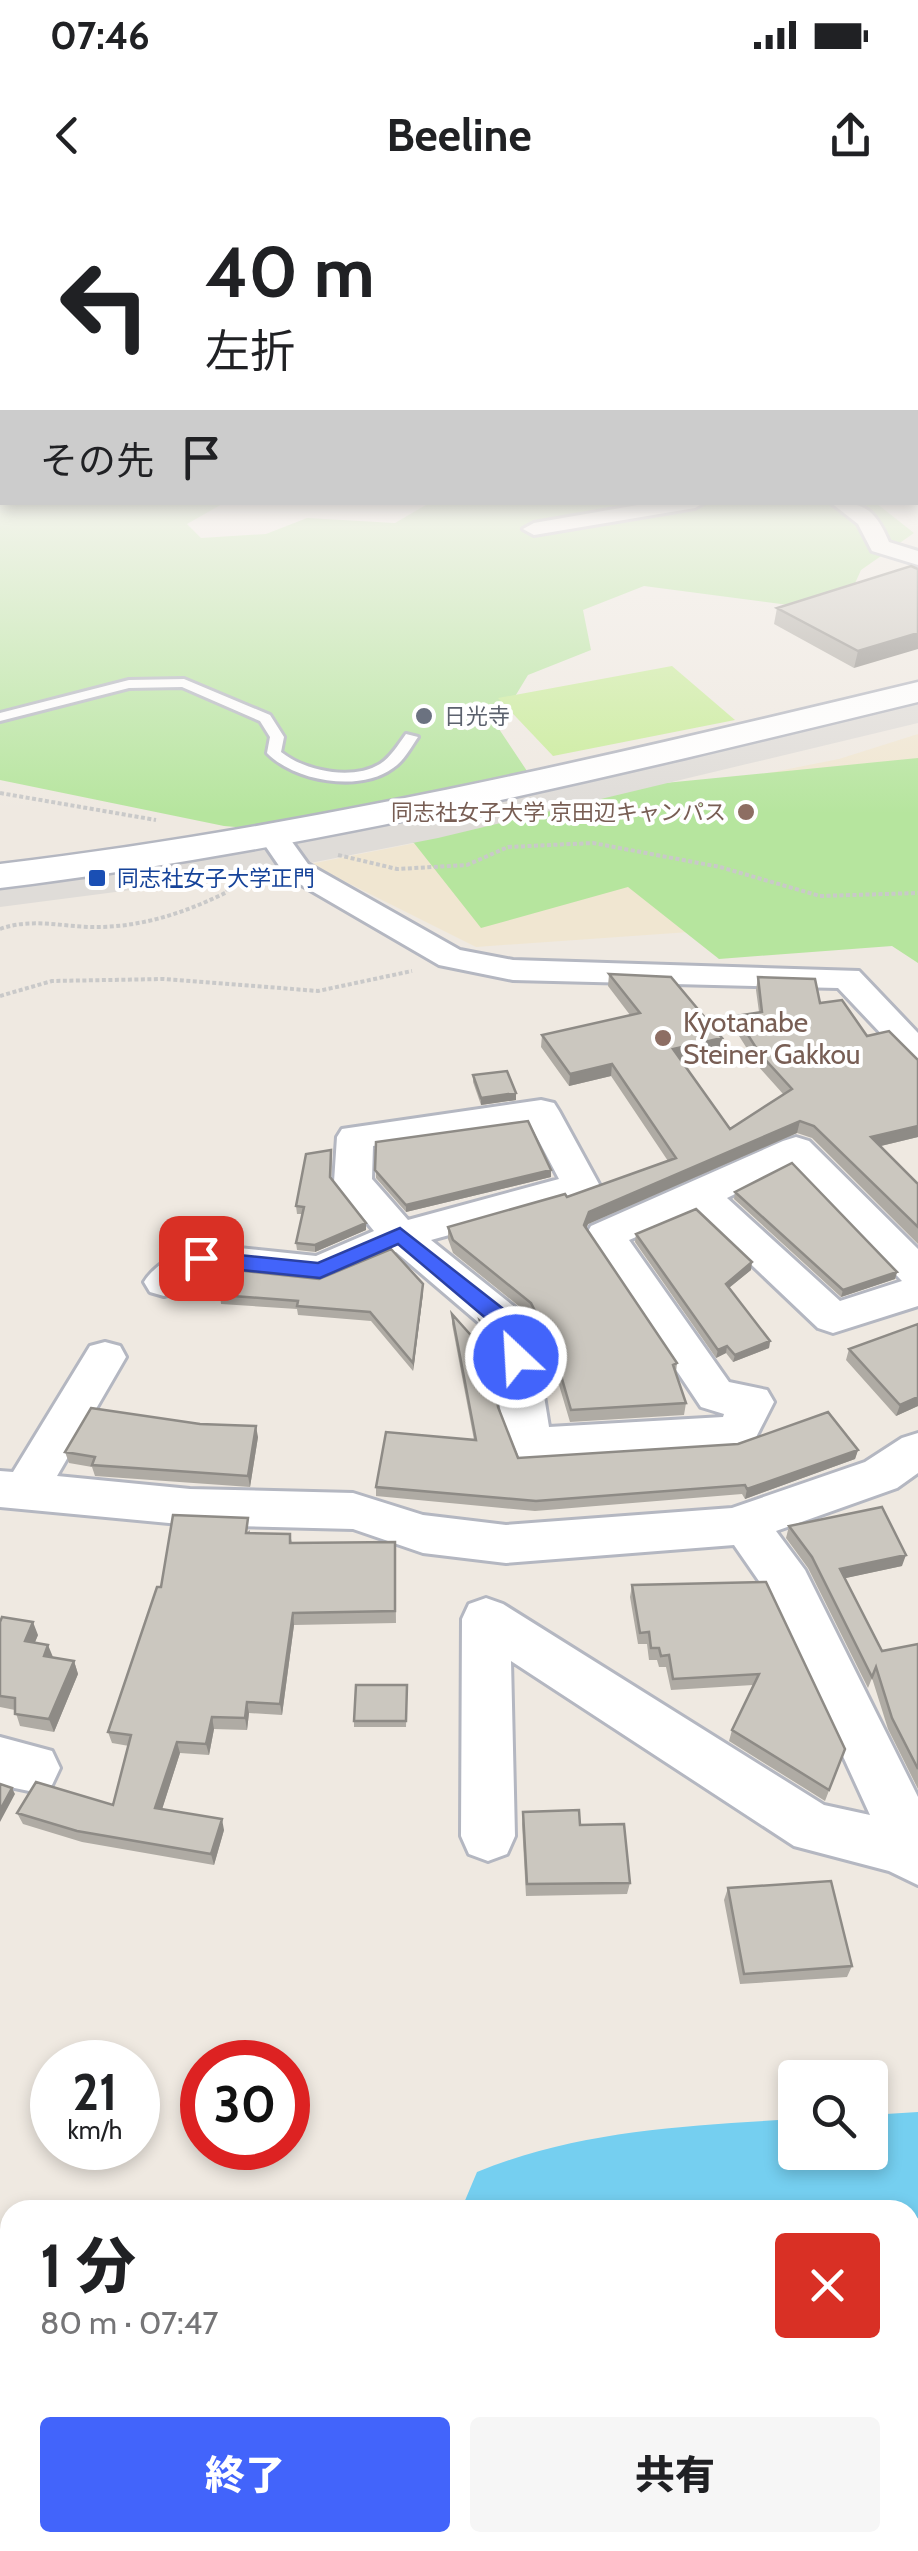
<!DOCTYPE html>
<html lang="ja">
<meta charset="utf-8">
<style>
:root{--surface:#fff;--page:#f6f6f6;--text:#202124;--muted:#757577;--accent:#4264fb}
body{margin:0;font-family:Cabin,"Noto Sans JP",sans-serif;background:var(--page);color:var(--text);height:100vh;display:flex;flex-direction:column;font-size:38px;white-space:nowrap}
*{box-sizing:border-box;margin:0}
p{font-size:32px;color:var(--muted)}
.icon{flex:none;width:55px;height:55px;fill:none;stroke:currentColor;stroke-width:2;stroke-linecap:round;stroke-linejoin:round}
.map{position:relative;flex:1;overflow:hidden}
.panel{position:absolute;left:0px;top:2000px;width:920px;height:352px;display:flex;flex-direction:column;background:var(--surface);border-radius:30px 30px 0 0;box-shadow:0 5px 15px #0003}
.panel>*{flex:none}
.hud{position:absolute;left:0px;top:0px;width:920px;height:305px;box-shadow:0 5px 15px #0003;background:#fff;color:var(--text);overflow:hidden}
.controls{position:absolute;left:778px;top:1860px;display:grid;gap:20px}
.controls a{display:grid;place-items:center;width:110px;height:110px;border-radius:10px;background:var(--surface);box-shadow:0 5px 15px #0003;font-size:50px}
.speed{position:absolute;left:30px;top:1840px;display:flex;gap:20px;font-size:50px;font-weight:700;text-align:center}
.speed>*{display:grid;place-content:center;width:130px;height:130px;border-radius:50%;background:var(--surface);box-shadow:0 5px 15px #0003;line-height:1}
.speed small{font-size:25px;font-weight:400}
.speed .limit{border:15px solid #d22;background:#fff;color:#111}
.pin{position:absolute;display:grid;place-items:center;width:85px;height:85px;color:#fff;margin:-42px;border-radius:20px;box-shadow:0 5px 15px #0006}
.me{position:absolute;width:110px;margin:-55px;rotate:335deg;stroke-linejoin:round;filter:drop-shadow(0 0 8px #0008)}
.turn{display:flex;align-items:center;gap:35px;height:210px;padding:0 40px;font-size:45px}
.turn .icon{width:130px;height:130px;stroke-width:2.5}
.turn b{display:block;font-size:70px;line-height:85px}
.then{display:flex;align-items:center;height:95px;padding:0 40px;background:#0003;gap:20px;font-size:38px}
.round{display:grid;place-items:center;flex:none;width:105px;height:105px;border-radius:10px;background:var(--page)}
.summary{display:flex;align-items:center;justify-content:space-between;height:170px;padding:0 40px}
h1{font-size:60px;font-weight:800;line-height:75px}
.cta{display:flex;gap:20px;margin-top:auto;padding:20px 40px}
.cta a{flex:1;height:115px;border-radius:10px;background:var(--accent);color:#fff;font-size:40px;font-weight:800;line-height:115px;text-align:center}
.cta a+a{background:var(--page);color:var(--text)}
.status{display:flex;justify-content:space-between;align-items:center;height:70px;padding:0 50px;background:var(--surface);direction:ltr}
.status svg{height:28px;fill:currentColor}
header{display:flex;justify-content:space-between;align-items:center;height:130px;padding:0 40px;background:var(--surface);font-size:45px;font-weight:800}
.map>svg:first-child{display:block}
.education{fill:#f0e6d1}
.green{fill:#b6e59e}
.pitch{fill:#c9ec9a}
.plaza{fill:#dfdcd8}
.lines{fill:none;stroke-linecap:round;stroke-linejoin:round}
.river{fill:#75cff0;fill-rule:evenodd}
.lane-casing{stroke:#b4b7c1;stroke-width:6}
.street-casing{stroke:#b4b7c1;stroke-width:6}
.secondary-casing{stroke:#b4b7c1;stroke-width:5}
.path{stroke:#c9c9c9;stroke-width:4;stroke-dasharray:4 2.5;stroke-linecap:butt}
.lane{fill:#fff;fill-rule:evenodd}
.street{fill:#fff;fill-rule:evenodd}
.secondary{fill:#fff;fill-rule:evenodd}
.wall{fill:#afaba4}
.shaded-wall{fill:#8e8b86}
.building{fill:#cbc7bf;stroke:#8e8b86;stroke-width:2.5}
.route{fill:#4264fb;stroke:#2b41a3;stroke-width:2.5}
.worship-dot{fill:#6b7280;stroke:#fff;stroke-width:4}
.education-dot{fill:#8d6e63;stroke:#fff;stroke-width:4}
.transit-dot{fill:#1a4fb4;stroke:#fff;stroke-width:4}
.labels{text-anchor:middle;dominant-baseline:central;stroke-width:8;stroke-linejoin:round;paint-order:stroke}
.far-worship-label{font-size:22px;fill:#5b616d;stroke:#fff;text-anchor:start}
.far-education-label{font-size:22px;fill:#785e54;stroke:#fff;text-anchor:end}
.far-transit-label{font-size:22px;fill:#164399;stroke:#fff;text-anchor:start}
.education-label{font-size:28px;fill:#785e54;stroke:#fff;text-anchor:start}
</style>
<div class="status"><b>07:46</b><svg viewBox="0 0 49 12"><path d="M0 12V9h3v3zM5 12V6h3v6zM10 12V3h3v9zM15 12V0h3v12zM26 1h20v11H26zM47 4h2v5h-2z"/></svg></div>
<header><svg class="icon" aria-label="back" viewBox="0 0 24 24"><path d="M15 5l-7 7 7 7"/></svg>Beeline<svg class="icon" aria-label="share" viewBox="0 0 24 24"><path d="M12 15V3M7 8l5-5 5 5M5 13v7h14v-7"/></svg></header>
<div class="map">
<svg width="918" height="2351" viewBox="0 0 918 2351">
<rect width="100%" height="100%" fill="#efe9e1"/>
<path class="education" d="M918,534V716L476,747L310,664L839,559Z"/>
<path class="green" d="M0,284L2,302L224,303L187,324L201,338L266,334L307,318L395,323L431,302L876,303L914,333L861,370L842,412L644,386L583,410L591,450L528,475L497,526L543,595L918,558V763L892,746L719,759L628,687L481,728L414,643L224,626L0,580Z"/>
<path class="pitch" d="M672,466L735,520L553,556L498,498Z"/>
<path class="plaza" d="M918,501V523L438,638L305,664L293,644L710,552Z
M261,647L270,651L281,666L208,680L0,707V685L126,673Z"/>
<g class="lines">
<path class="river" d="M918,1912V2018L910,2019V2010H461L477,1972C579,1930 686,1926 795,1919V1952H870V1915Z
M10,2091V2205L0,2208V2094Z"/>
<g class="lane-casing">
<path id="lane" d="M184,479L270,515L284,537L281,552C305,571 352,581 380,564C391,557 398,545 406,534L418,537C411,547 404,561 393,568C360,593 294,581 267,553L270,537L260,521L182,487L129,488L0,521V513L129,480Z"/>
</g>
<g class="street-casing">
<path id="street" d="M655,302H705L695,308L534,335L523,329L534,323Z
M830,302C864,302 875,309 889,342L918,351V365L872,351L858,324Z
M275,629L285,632L308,664L460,750L513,760L859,771L918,833V863L906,860L838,788L513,780L439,765L286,676L260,638L265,632Z
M541,900L554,903L559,911L600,986L594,995L431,1040L527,1117L533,1128L549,1227L723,1217L724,1214L701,1207L586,1035L591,1026L783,941L796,937L809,941L918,1049V1106L833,1133L818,1128L696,1012L629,1040L729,1182L767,1190L774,1202L752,1245L736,1250L535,1262L519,1257L501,1216L492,1134L396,1052L320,1084L208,1072L178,1092L164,1096L150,1092L144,1082C155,1064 181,1050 201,1044L316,1056L374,1031L334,982L337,937L342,929ZM530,924L559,979L408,1020L372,979L373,946ZM791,966L902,1081L840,1101L727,998Z
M105,1142L120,1146L126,1157L57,1276L190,1289L353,1293L423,1315L506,1325L732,1308L865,1262L902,1238L918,1233V1273L897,1288L776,1331L805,1370L918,1597V1685L889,1671L794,1646L511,1461L515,1636L507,1654L488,1661L469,1654L461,1636L462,1419L469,1404L486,1398L503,1404L824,1605L870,1615L770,1397L734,1345L506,1363L423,1353L353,1329L190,1325L0,1307V1271L13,1272L90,1146Z
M0,1537L52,1551L60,1568L52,1585L34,1592L0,1585Z
M918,2124V2190L910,2191V2125Z
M218,2342H298L294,2351H214Z"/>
</g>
<g class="secondary-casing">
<path id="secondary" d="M918,482V502C614,576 311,650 0,688V664C311,627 614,555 918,482Z"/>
</g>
<path class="path" d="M0,593L156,620
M338,655L397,669L467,665L508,647L593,643L720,667L820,696L918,693
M0,729C33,717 66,728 100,727C145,726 187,712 227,692L233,675
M0,796L52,781L164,779L318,791L412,771"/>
<use href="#lane" class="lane"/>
<use href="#street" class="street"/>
<use href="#secondary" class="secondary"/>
</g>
<path class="wall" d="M918,369L854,468L774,424L777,408Z
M609,774L722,838L720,850L680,860L730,929L784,895L758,866L734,828L736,816L759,812L756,790L758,777L820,803L867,836L918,860V937L881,946L918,984V1044L812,938L797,933L588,1024L586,1028L677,1163L676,1173L686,1203L684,1215L570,1222L559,1185L546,1186L537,1127L530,1115L453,1053L448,1039V1027L567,997L668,961L611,876L569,886L541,847L542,835L630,815L608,786Z
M473,875L516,893V900L481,905L473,882Z
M376,942L551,977L406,1012L376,978Z
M332,957L331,978L366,1023V1030L315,1052L297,1050L296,1043L302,1014H297L296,1006Z
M735,992L897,1072L895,1079L841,1097L734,999Z
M636,1034L751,1070L729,1088L770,1141L769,1148L733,1162L726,1153L716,1158L635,1042Z
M319,1079L423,1093L413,1171L371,1121L298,1115L297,1109L221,1104L220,1095Z
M452,1114L490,1156L480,1129V1121L491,1153L498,1207L518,1258L858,1250L855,1259L745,1299L742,1294L535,1311L376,1296V1287L474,1240L452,1124Z
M849,1149L918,1206L896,1216L846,1160Z
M258,1237L250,1287L95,1276L92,1267L69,1263L65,1252Z
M789,1326L902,1366L845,1378L882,1451L918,1444V1589L888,1529L872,1478L868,1488L808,1368L786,1338Z
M250,1330V1333L290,1334L292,1343L395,1342L396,1423L294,1425L282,1515L249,1513L247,1530L214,1529L209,1555L180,1553L162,1609L224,1630L214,1665L82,1642L23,1624L17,1613L113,1605L129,1546L112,1543L108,1532L161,1387Z
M766,1382L845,1549L825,1601L729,1541L732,1530L753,1485L671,1490L666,1467H659L657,1460H649L647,1444H638L630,1397L632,1385Z
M0,1422L38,1435L35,1442L53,1458L74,1461L78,1474L54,1532L20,1526L15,1510L0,1507Z
M407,1485L406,1527H354V1521Z
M523,1612L580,1625L630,1683L627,1694L526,1696L522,1624Z
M728,1688L852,1766L847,1777L740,1784L724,1700Z"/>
<path class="shaded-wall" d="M918,433V449L854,468L858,451Z
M722,838L720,850L671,862L673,849Z
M612,864L611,876L569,886L570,874Z
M516,893V900L481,905V898Z
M800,921L797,933L588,1024L583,1037L584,1025L589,1012Z
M918,926V937L868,949L871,937Z
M551,970V977L406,1012V1005Z
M366,1023V1030L315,1052V1045Z
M752,1062L751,1070L725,1091L726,1084Z
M897,1072L895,1079L841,1097L843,1090Z
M423,1084V1093L413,1171V1163Z
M770,1141L769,1148L733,1162L735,1155Z
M727,1146L726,1153L716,1158L718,1150Z
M918,1197V1206L896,1216L900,1205Z
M256,1226L258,1237L250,1287L248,1276Z
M858,1250L855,1259L745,1299L747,1289Z
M906,1355L902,1366L837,1380L840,1369Z
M293,1413L294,1425L282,1515L280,1504Z
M33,1422L38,1435L30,1454L25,1441Z
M48,1445L53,1457L44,1456Z
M74,1461L78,1474L54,1532L49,1519Z
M247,1502L249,1513L247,1530L245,1518Z
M212,1517L214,1529L209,1555L206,1544Z
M177,1542L180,1553L159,1619L155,1608Z
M12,1588L15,1594L0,1622V1610Z
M222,1619L224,1630L214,1665L211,1654Z"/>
<path class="building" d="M911,366L918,369V433L858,451L777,408Z
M609,774L671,777L722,838L673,849L730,929L792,889L760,854L736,816L762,812L758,777L815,779L820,803L842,800L867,836L889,831L918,860V926L871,937L918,984V1027L814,926L800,921L589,1012L584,1025L677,1163L673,1165L686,1203L571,1210L560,1172L547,1174L537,1115L531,1103L453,1040L448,1027L565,994L567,997L676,958L612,864L570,874L542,835L640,813Z
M507,871L516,893L481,898L473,875Z
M528,921L551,970L406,1005L375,970L376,942Z
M331,950L330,977L366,1023L315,1045L296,1043L304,1007L296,1006L306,954Z
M792,963L897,1072L843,1090L735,992Z
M696,1009L752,1062L726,1084L770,1141L735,1155L727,1146L718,1150L636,1034Z
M391,1049L423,1084L413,1163L370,1112L297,1106L298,1101L220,1095L227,1069L319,1079Z
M452,1114L492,1159L498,1207L518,1258L738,1244L828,1212L858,1250L747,1289L745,1285L536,1301L376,1287L386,1232L476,1240Z
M480,1121L489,1129L491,1153Z
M918,1124V1197L900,1205L849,1149Z
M91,1208L200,1224L256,1226L248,1276L92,1265L95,1257L65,1252Z
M882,1307L906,1355L840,1369L882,1451L918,1444V1569L892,1518L876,1467L872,1477L812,1357L789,1326Z
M173,1315L248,1318L246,1333L290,1334V1343L395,1342V1411L293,1413L280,1504L247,1502L245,1518L212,1517L206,1544L177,1542L155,1608L222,1619L211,1654L77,1631L17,1613L36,1582L113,1605L131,1535L108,1532L157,1387H161Z
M766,1382L845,1549L829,1590L732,1530L759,1474L673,1479L669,1455L661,1456L659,1448H651L649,1432L640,1433L632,1385Z
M2,1417L33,1422L25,1441L48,1445L44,1456L74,1461L49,1519L15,1514V1498L0,1496V1422Z
M356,1485H407L406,1521H354Z
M0,1584L12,1588L0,1610Z
M579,1610L580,1625L624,1624L630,1683L527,1684L523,1612Z
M831,1681L852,1766L744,1774L728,1688Z
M381,2342H482L483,2351H382Z"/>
<linearGradient id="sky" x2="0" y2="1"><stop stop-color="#7abfeb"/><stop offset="0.46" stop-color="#f8f5f2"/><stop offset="1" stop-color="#f8f5f2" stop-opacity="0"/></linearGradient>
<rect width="918" height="614" fill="url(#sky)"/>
<path class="route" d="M400,1028L520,1122L527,1157L524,1163H508L501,1131L398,1044L320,1078L201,1066L191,1058L201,1051L318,1063Z"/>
<circle class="worship-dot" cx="424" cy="516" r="10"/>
<g class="education-dot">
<circle cx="746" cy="612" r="10"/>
<circle cx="663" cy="838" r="10"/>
</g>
<rect class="transit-dot" x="87" y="668" width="20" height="20" rx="5"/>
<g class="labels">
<g class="far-worship-label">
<text x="444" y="516">日光寺</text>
</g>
<g class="far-education-label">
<text x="726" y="612">同志社女子大学 京田辺キャンパス</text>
</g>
<g class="far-transit-label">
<text x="117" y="678">同志社女子大学正門</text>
</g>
<g class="education-label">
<text x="683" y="822">Kyotanabe<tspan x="683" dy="32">Steiner Gakkou</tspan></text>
</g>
</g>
</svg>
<div class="controls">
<a><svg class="icon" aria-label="search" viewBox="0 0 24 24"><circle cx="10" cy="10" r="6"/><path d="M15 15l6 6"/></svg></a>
</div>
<div class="speed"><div>21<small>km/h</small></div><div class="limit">30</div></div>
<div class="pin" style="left:201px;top:1058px;background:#d93025"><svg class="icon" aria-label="arrive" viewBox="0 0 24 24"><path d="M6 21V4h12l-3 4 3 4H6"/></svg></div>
<svg class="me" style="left:516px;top:1157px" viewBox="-20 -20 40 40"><circle r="17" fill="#4264fb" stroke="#fff" stroke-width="3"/><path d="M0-11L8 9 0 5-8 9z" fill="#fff"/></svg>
<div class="hud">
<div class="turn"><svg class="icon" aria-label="left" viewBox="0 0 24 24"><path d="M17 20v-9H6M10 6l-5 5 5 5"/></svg><div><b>40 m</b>左折</div></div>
<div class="then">その先<svg class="icon" aria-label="arrive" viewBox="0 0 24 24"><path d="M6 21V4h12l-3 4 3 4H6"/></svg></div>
</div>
<section class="panel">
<div class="summary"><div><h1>1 分</h1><p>80 m · 07:47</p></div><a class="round" style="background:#d93025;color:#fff"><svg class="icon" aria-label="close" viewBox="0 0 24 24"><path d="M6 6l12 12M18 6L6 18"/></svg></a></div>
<div class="cta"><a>終了</a><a>共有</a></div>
</section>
</div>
